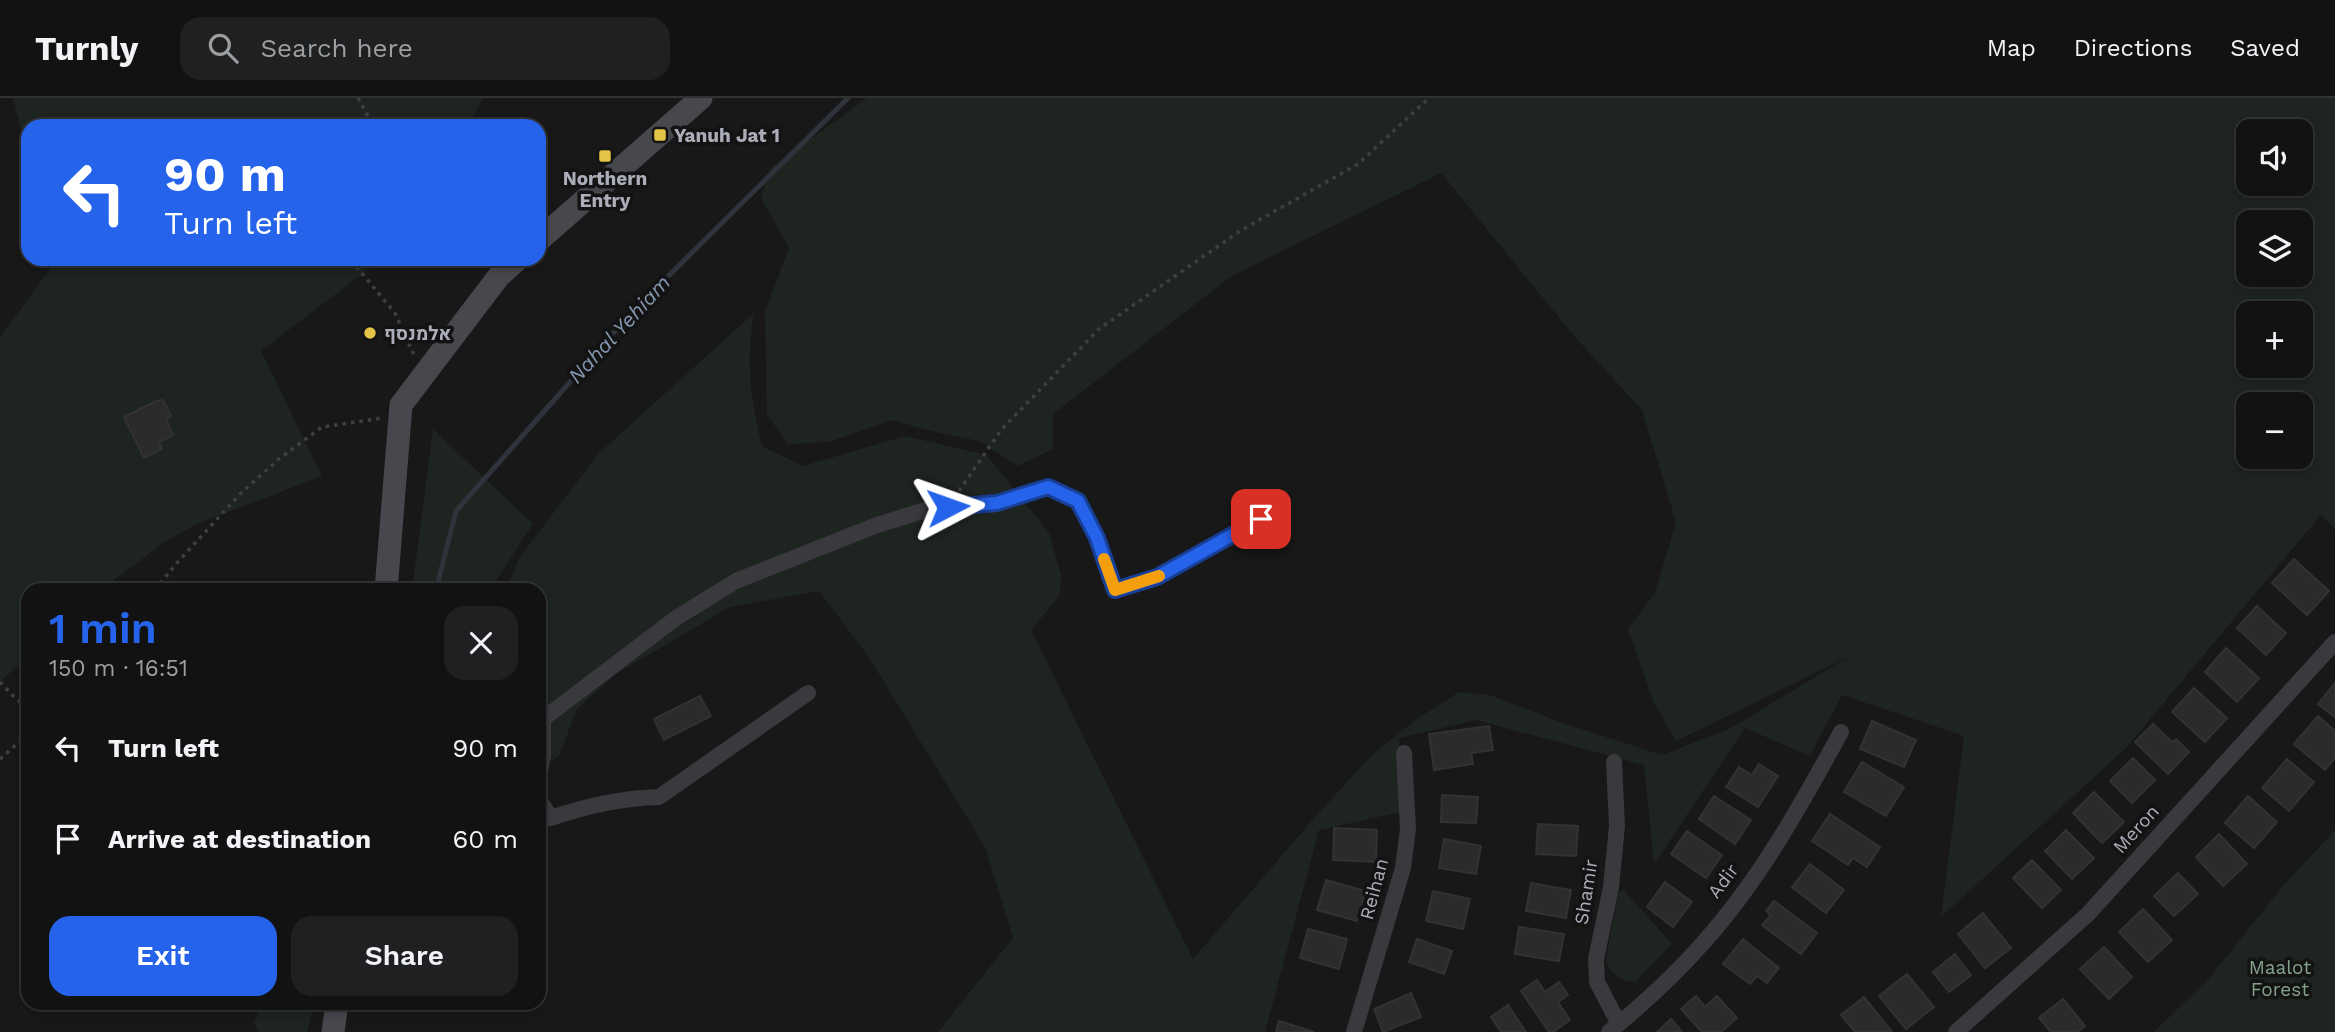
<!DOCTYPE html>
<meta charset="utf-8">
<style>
:root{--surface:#121213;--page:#1f2021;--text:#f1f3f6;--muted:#9c9ea0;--line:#313233;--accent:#2563eb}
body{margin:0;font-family:"Work Sans",Heebo,sans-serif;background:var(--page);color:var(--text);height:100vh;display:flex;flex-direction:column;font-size:26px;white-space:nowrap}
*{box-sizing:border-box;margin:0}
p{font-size:23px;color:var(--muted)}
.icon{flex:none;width:38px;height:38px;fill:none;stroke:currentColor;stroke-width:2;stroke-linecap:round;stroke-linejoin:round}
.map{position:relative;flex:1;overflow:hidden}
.panel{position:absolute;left:21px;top:485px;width:525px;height:427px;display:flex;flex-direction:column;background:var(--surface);border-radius:21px;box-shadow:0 4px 10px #0003,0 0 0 2px var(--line)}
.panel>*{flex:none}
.hud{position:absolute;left:21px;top:21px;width:525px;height:147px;border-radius:21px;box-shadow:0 4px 10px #0003,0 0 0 2px var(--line);background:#2563eb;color:#fff;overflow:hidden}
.fabs{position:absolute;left:2236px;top:21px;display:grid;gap:14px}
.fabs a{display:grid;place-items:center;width:77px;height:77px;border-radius:14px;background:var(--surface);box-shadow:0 4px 10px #0003,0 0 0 2px var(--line);font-size:35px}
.pin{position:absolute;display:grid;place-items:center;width:60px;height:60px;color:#fff;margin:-30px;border-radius:14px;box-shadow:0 4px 10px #0006}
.me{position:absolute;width:77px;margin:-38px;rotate:86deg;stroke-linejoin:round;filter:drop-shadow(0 0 5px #0008)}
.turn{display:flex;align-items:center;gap:24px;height:147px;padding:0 28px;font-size:32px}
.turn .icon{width:91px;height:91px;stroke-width:2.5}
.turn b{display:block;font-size:49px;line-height:60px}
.round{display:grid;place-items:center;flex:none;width:74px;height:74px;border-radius:21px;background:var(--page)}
.summary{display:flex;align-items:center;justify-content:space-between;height:119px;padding:0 28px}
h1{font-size:42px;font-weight:600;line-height:52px;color:var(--accent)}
.action{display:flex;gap:14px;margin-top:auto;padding:14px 28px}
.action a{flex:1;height:80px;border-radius:21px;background:var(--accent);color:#fff;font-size:28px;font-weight:600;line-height:80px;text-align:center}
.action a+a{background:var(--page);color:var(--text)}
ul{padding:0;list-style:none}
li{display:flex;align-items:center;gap:21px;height:91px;padding:0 28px}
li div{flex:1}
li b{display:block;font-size:26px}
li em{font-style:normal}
header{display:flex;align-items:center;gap:42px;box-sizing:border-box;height:98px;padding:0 35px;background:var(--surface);border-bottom:2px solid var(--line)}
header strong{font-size:33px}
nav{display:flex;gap:38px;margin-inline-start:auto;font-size:24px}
.search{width:490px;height:63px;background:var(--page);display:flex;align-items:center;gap:18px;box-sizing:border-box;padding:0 24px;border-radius:21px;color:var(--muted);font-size:26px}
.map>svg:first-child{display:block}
.green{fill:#1e2420;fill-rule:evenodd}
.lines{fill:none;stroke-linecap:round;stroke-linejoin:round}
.stream{stroke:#2f343c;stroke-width:5}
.building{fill:#2b2b2d;stroke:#323235;stroke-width:2}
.path{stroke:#3f4045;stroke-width:3.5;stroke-dasharray:3.5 5;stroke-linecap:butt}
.minor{stroke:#39393e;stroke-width:16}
.secondary{stroke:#47484e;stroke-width:23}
.route-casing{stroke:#184099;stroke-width:18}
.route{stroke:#2563eb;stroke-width:12}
.slow{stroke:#f59e0b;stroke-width:12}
.poi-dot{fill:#e4c445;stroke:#131314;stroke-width:2.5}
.labels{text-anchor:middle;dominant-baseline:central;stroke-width:7;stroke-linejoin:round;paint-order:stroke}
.poi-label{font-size:19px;font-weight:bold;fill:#abadb8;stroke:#131314;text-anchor:start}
.street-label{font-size:19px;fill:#abadb8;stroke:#131314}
.park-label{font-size:19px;fill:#84a28a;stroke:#131314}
.water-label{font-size:21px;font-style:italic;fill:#8596b0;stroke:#131314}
</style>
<header>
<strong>Turnly</strong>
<div class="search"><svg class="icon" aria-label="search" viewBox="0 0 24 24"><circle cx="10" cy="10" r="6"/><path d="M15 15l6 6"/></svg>Search here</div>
<nav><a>Map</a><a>Directions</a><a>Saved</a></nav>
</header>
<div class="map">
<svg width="2335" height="934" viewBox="0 0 2335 934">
<rect width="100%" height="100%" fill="#181819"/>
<path class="green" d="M13,0H483L468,28H28V58Z
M867,0H2335V431L2321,417L2125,651L1941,819L1964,638L1842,597L1810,658L1745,630L1654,766L1644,667L1476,622L1399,640L1401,714L1319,732L1265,934H938L1013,840L985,749L868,558L819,493L730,509L616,576L576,612L560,657L539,673V492H506L520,459L598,356L754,215C746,267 750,297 762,348L803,368L905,338L987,357L1049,435L1061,477L1060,497L1031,532L1193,861L1314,720L1372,657L1414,623L1459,594L1490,597L1560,624L1662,657L1731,630L1850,558L1676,643L1654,605L1628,531L1655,495L1676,424L1642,312L1574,238L1441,75L1232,178L1053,316V351L1018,368L979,343L926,332L893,322L829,344L788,346L767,317L765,213L789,150L761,100L771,70ZM2249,33H2301V86H2249ZM2249,124H2301V177H2249ZM2249,215H2301V268H2249ZM2249,306H2301V359H2249Z
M54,161H382L261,253L322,378L195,427L166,443L101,492H28V558L0,584V239L55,164Z
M433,331L533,426L490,492H412Z
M2335,732V934H2154L2210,879L2283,788Z
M1623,791L1672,846L1635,884C1620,884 1610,875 1606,862L1618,795Z
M262,905H314L307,934H258L254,925Z"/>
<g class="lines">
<path class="stream" d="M436,492L456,413L631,215L848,0"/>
</g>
<path class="building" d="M163,302L171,318L166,321L173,337L159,344L162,351L144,360L124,319L156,303Z
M2294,461L2329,493L2307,517L2272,485Z
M2257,508L2286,535L2266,557L2237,530Z
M2226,550L2259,580L2237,604L2205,574Z
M2335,585V619L2318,606Z
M2194,590L2227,620L2205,644L2172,614Z
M700,598L711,618L664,642L654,621Z
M2318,618L2335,633V660L2325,672L2294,646Z
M1872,623L1916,642L1904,669L1860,651Z
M2153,626L2172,644L2176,641L2189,654L2168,676L2135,644Z
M1489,628L1493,652L1471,655L1473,666L1434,672L1429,636Z
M2133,660L2155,682L2132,705L2110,683Z
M2287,661L2314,684L2289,713L2262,690Z
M1862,664L1904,689L1886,718L1844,694Z
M1759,666L1778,678L1758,709L1726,689L1739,669L1752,677Z
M2094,694L2124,724L2102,745L2073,715Z
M1442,697L1478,699L1476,725L1441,724Z
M1714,698L1751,722L1735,746L1699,721Z
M2248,698L2277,724L2254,750L2225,725Z
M1830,716L1880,749L1867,769L1853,760L1848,767L1812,743Z
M1538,726L1578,728L1576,758L1536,756Z
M1334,730L1377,732L1376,764L1333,762Z
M2066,732L2094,760L2072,781L2045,753Z
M1687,733L1722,757L1706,780L1671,756Z
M2219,736L2247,766L2223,788L2196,759Z
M1444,741L1481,748L1476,776L1439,770Z
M2032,762L2061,792L2042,810L2013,780Z
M1810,766L1844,792L1826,815L1792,789Z
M2178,775L2198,796L2174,818L2154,798Z
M1326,782L1365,793L1357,823L1317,812Z
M1665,784L1692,804L1673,829L1647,809Z
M1531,785L1571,792L1566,820L1526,813Z
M1433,793L1470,801L1463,831L1426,823Z
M1774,803L1817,835L1801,856L1762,827L1771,817L1766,813Z
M2143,811L2172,842L2148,864L2119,834Z
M1983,815L2011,850L1985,870L1958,836Z
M1519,829L1564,836L1559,863L1515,856Z
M1308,831L1347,841L1339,871L1300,860Z
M1417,841L1452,853L1444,876L1409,864Z
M1743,841L1779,870L1767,885L1757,878L1750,886L1723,866Z
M2104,849L2132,879L2109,901L2080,871Z
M1955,856L1971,877L1949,894L1933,874Z
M1907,876L1934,909L1906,931L1879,898Z
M1537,882L1545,894L1559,884L1568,897L1558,904L1570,922L1553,934H1549L1521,893Z
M1411,895L1421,919L1383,934L1374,911Z
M1696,898L1705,909L1717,898L1737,920L1721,934H1702L1681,911Z
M1864,899L1892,934H1855L1841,917Z
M2063,901L2085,928L2077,934H2051L2039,920Z
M1508,907L1526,934H1501L1491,919Z
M1671,921L1682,934H1657Z
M1279,923L1314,934H1276Z"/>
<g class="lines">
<path class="path" d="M358,0L374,28
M357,161L355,167L395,215L415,259
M959,393L1001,332L1099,231L1240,133L1358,66L1429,0
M155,492L175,467L241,395L279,361L322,329L383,320
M0,584L17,602L28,608
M0,661L28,636"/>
<path class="minor" d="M1614,664L1617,728L1611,789L1596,861L1597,884L1619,926
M539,680L543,657V621L676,520L736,483L877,427L929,411L997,406L1048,389L1078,403L1097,440L1115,492L1157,479L1261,421
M539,702L551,720C586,708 621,700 659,699L808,595
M1354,934L1403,770L1408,731L1404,655
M1609,934C1642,907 1674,878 1703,845C1759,783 1801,707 1841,634
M1956,934L2088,816L2335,544"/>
<path class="secondary" d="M539,142L701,0
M386,492L401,307L499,178L518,161
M333,934L337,905"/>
</g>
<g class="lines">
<g class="route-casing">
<path id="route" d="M948,409L997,405L1048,389L1078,403L1097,440L1115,492L1157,479L1261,421"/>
</g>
<use href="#route" class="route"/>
<path class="slow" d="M1104,461L1115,492L1159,478"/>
</g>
<g class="poi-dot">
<rect x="653" y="30" width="14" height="14" rx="3.5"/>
<rect x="598" y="51" width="14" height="14" rx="3.5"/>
<circle cx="370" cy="235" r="7"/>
</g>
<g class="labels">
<g class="poi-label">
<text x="674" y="37">Yanuh Jat 1</text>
<text x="605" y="80" text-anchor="middle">Northern<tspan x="605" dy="22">Entry</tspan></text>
<text x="384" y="235">אלמנסף</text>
</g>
<g class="street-label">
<text transform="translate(2136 731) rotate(-48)">Meron</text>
<text transform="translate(1723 783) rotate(-53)">Adir</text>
<text transform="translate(1374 791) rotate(-75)">Reihan</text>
<text transform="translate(1586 794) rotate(-81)">Shamir</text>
</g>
<g class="park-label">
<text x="2280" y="869">Maalot<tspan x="2280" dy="22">Forest</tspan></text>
</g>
<g class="water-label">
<text transform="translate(619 231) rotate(-47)">Nahal Yehiam</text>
</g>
</g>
</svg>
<div class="fabs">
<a><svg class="icon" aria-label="sound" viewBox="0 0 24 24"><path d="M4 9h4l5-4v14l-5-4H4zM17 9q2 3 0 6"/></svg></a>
<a><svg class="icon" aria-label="layers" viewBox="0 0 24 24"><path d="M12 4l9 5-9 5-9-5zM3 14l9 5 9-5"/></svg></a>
<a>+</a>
<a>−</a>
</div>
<div class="pin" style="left:1261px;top:421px;background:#d93025"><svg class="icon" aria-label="arrive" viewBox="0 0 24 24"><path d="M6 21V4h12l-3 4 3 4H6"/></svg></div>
<svg class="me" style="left:948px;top:409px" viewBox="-20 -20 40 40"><path d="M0-17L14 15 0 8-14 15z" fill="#2563eb" stroke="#fff" stroke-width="4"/></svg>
<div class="hud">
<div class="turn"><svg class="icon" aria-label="left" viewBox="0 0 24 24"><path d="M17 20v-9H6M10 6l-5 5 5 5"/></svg><div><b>90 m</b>Turn left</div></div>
</div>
<section class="panel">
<div class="summary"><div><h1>1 min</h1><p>150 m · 16:51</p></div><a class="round"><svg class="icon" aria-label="close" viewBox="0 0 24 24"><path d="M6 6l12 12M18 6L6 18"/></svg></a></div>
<ul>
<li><svg class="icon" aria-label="left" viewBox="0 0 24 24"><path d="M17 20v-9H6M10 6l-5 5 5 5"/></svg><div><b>Turn left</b></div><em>90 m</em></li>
<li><svg class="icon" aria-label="arrive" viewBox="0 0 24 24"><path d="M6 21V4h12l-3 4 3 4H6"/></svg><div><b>Arrive at destination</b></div><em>60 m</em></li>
</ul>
<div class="action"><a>Exit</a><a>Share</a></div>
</section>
</div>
